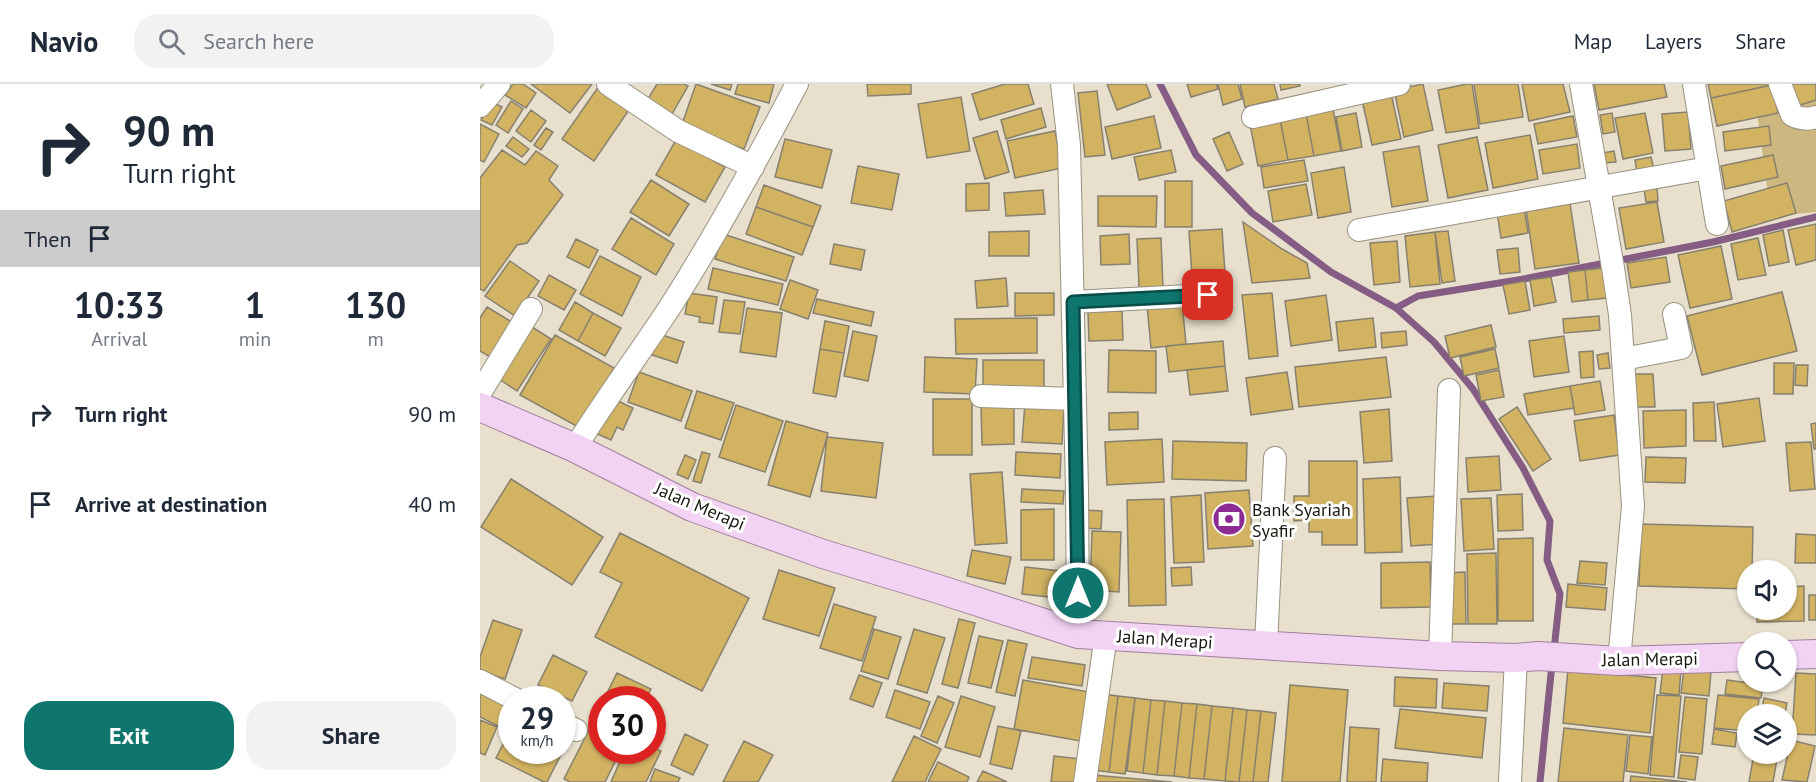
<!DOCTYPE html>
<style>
:root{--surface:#fff;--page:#f2f2f3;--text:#1f2937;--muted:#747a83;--line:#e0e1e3;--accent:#0f766e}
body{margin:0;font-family:"PT Sans",sans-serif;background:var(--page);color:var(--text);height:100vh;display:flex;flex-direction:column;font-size:22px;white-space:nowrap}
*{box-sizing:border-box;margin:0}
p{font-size:20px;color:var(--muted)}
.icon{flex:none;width:33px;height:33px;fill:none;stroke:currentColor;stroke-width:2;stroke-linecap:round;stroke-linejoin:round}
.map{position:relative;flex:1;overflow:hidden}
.panel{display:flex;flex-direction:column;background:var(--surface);width:480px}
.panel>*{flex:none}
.banner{background:#fff;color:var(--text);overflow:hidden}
.buttons{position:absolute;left:1257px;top:476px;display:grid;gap:12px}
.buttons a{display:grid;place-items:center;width:60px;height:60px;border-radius:50%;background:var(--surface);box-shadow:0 2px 4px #0004;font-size:30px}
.speed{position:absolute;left:18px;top:602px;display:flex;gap:12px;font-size:30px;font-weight:700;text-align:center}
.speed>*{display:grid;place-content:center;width:78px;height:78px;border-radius:50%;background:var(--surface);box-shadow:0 2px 4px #0004;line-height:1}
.speed small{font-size:15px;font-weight:400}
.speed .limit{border:9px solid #d22;background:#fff;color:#111}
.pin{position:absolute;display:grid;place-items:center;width:51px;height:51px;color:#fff;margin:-26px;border-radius:12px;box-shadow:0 3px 9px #0006}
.me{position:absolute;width:66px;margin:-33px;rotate:0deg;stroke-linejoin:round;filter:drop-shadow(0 0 4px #0008)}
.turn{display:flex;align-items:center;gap:21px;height:126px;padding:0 24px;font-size:27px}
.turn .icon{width:78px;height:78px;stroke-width:2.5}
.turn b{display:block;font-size:42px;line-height:51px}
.then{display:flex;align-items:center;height:57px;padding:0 24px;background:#0003;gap:12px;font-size:22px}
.eta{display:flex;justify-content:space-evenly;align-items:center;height:102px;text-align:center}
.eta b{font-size:36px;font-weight:600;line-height:42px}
.action{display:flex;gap:12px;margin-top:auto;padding:12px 24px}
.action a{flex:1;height:69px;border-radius:24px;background:var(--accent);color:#fff;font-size:24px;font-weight:600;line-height:69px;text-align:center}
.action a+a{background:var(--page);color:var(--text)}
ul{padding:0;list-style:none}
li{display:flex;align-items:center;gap:18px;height:90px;padding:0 24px}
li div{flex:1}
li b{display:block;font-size:22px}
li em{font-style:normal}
header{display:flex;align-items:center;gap:36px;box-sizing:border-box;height:84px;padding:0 30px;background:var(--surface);border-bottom:2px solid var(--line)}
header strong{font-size:28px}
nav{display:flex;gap:33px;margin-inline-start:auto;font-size:21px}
.search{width:420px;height:54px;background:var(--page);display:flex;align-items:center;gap:15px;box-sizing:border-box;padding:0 21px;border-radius:24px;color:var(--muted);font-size:22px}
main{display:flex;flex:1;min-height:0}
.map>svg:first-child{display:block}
.green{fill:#ccb781}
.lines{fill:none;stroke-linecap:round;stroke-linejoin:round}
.stream{stroke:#845c84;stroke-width:7}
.building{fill:#d2b362;stroke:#87806f;stroke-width:1.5}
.minor-casing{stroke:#98917f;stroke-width:24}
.major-casing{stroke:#a17e9f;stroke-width:30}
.minor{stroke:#fff;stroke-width:22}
.major{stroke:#f2d3f4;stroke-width:28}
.route-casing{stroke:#0a4d48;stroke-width:15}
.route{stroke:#0f766e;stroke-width:10}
.labels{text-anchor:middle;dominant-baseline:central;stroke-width:6;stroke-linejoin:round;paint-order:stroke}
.street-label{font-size:18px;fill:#1a1710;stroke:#fff}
.poi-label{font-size:18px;fill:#1a1710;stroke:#fff;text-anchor:start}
</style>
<header>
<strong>Navio</strong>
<div class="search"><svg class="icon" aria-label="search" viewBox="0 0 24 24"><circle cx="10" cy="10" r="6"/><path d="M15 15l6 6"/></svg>Search here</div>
<nav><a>Map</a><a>Layers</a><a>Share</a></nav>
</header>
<main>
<section class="panel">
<div class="banner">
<div class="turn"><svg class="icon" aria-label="right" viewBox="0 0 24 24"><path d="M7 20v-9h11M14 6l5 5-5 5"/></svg><div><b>90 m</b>Turn right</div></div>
<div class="then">Then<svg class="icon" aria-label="arrive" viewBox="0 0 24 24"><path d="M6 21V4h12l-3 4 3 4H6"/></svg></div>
</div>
<div class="eta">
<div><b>10:33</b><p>Arrival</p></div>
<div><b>1</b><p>min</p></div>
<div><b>130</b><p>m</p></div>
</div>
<ul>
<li><svg class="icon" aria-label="right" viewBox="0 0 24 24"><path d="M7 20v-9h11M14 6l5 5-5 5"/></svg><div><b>Turn right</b></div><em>90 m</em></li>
<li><svg class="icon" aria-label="arrive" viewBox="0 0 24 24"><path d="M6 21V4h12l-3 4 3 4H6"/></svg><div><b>Arrive at destination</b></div><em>40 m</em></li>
</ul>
<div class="action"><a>Exit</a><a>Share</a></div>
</section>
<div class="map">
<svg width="1336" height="698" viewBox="0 0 1336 698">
<rect width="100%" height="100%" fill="#e8e0cd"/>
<path class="green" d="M1279,0H1336V128L1291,132L1278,36Z"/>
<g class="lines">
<path class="stream" d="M680,0L716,71L772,129L851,188L916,224L954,258L993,305L1043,384L1070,437L1067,476L1080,510L1074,566
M916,224L938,212L1038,196L1233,158L1336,133
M1060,698L1072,580"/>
</g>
<path class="building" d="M33,0H43L56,9L46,24L25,11Z
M51,0H112L90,29Z
M177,0H204L208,2L192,30L168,15Z
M216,0L280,23L264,65L201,43Z
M231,0H252L250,6Z
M258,0H294L289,19L255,10Z
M387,0H431V10L388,12Z
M525,0H548L554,20L500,36L492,10Z
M627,0H666L671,13L637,26Z
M707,0H736L738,5L711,13Z
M738,0H758L762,15L743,21Z
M760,0H794L798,15L765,23Z
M800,0H820V2L801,6Z
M943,0L953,46L924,53L914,6Z
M987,0H992L999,44L966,49L958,6Z
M994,0H1038L1043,33L1000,40Z
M1042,0H1083L1090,28L1049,37Z
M1114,0H1184L1187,13L1119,26Z
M1228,0H1292V1L1231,14Z
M1307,0H1336V16L1314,23Z
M1292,1L1298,29L1237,42L1231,14Z
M119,2L151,23L114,77L82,55Z
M617,7L625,71L605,73L598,9Z
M911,9L921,55L892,61L882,16Z
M481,13L490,67L447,74L438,20Z
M31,17L43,25L28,49L16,41Z
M12,18L22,23L12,41L1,36Z
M561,24L566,43L526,55L521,36Z
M853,25L861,67L834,72L826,30Z
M51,26L66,37L51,58L36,47Z
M1208,28L1211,65L1185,67L1182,30Z
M876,29L882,63L862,67L856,33Z
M1132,29L1135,48L1123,50L1120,31Z
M1165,29L1173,69L1143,75L1135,34Z
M826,30L834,72L808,76L800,35Z
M674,32L681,64L632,75L625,43Z
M1093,32L1097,53L1058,60L1054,40Z
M800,35L808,76L778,82L770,40Z
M0,40L19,50L4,78L0,76Z
M1289,42L1291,61L1245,67L1243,48Z
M66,44L73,48L61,66L54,61Z
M517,47L529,88L505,95L493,54Z
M575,47L582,84L535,94L527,57Z
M749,48L763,80L747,87L733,55Z
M1050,51L1058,95L1013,104L1005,59Z
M33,53L49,65L42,73L26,62Z
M997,53L1008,106L968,114L958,61Z
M305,55L352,66L342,104L295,93Z
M196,56L245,83L225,118L176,91Z
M1097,60L1100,84L1063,90L1059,66Z
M939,62L948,117L912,123L903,68Z
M22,66L45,81L56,67L78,82L69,96L83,111L47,159L37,161L4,207L0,205V94Z
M691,66L696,88L659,96L654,73Z
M1134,67L1136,78L1123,79L1121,69Z
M1293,71L1298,93L1245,105L1241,82Z
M1171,73L1174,85L1157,89L1155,76Z
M824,76L828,97L784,104L781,83Z
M378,82L419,90L412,126L371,119Z
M864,83L871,128L838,134L831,89Z
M171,96L209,120L189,152L150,128Z
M685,97H712V143H685Z
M509,99V126L486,127V100Z
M1307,99L1316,129L1252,148L1244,117Z
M826,100L832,131L793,138L788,107Z
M284,101L341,122L333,143L276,123Z
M1177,104L1178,117L1166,118L1164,105Z
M563,106L565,130L526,132L524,109Z
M618,112H677L676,143L618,142Z
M1177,118L1184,158L1146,165L1139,124Z
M1090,119L1099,179L1055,185L1046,125Z
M276,123L333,143L322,171L266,150Z
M1044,124L1048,149L1021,154L1017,128Z
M151,134L194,160L176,191L132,165Z
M763,138L802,165L827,179L830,194L772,199Z
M1336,140V176L1316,181L1308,146Z
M742,145L745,189L712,192L709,147Z
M1303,146L1309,178L1289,182L1283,151Z
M549,147V172H509V148Z
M968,147L975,197L962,199L955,148Z
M955,148L960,200L930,203L925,152Z
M243,150L314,173L306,197L235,175Z
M649,150L650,180L621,181L620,152Z
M681,154L683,203L659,204L657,155Z
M1278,154L1286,191L1258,196L1251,160Z
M96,155L118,166L109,184L87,173Z
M917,157L920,198L894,201L890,159Z
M354,160L385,166L381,186L350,180Z
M1241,162L1252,215L1210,224L1198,171Z
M1038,164L1040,188L1020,190L1017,166Z
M120,172L161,193L142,232L100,210Z
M1186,173L1190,198L1151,204L1147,179Z
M30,177L59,197L35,232L5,212Z
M233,184L303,200L298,221L228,205Z
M1123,184L1127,214L1108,216L1105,186Z
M1105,186L1108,216L1092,218L1088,188Z
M69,191L96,206L84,226L58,212Z
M1071,193L1076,218L1054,222L1050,196Z
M526,194L528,222L497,224L495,197Z
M310,196L338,206L328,235L300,225Z
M1045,197L1050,226L1029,230L1023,201Z
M1302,208L1317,267L1222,291L1207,232Z
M209,209L237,213L233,240L219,238L220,233L205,230Z
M535,209H574V231L535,232Z
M792,209L798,272L769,275L762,211Z
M846,211L852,256L811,262L805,217Z
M337,215L394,228L391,242L333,229Z
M244,216L265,218L260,250L239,248Z
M702,217L706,260L671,264L667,221Z
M95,218L113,229L98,257L79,246Z
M7,223L32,238L10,273L0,267V234Z
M267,224L302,229L296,273L260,268Z
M642,227L643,256L609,257L608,228Z
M113,229L141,244L125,272L98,257Z
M1119,232L1120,246L1084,249L1083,235Z
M557,234V269L476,270L475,235Z
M893,234L896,263L859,267L856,238Z
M345,237L369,242L364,269L340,265Z
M1011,241L1016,263L970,274L965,252Z
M52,243L71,255L37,307L19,295Z
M373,247L397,252L388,297L364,292Z
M926,247L927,261L902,264L901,249Z
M176,249L204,258L197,279L169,270Z
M75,251L134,284L100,344L40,311Z
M1084,252L1089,288L1054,293L1049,257Z
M743,257L745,282L689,288L686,262Z
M340,265L364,269L356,313L333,309Z
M1015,265L1019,284L984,292L980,273Z
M629,266L676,267V309L628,308Z
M1113,267L1114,293L1101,294L1099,268Z
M1128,269L1130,284L1119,285L1117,271Z
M445,273L497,275L495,310L444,308Z
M906,273L911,313L819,323L815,283Z
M503,276H564V306H503Z
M1294,279H1314L1313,310H1294Z
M1316,281H1328L1327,302L1315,301Z
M745,282L748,307L710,311L707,286Z
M1019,286L1024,313L1001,317L996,291Z
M159,288L212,307L201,337L148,318Z
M807,288L813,325L771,331L766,294Z
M1155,290H1173L1175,323H1156Z
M1120,297L1125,326L1095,331L1090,302Z
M1090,302L1094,324L1048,331L1044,310Z
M217,307L254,319L241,356L205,344Z
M132,314L153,324L143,346L137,343L131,356L115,349Z
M1279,314L1285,357L1243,363L1237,320Z
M453,315H492V371H453Z
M1234,318L1236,357H1214L1213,319Z
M545,319L584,322L582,360L542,358Z
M256,321L303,337L285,388L239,373Z
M501,322H534V360L502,361Z
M1037,323L1071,375L1053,387L1019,335Z
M909,325L912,377L884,379L880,328Z
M1206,326V362L1164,364L1163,327Z
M658,328V345L629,346V329Z
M1134,331L1139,371L1100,377L1094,337Z
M306,337L348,349L330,413L288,401Z
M1336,339V365H1334L1331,340Z
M347,353L403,359L396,414L341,407Z
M682,355L684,398L627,401L625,358Z
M693,357L767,359L766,397L692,395Z
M1331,358L1335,405L1310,407L1306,359Z
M222,368L230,370L221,399L213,397Z
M536,368L581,370L580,394L535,391Z
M205,371L216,376L208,395L197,390Z
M1019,372L1021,406L988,408L986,374Z
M1166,373L1206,374L1205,399L1165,398Z
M829,377H877V461H842V448H829V436L814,437V412H829Z
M522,388L527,459L495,461L490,390Z
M920,393L922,468L885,469L883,395Z
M31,395L123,453L92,501L1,443Z
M542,405L584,407L583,420L541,418Z
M769,406L773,462L728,465L725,409Z
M1042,410L1043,446L1018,447L1017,411Z
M721,411L724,478L694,479L691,413Z
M957,412L960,460L931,462L927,414Z
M1011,414L1014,465L984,467L981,415Z
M684,415L686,521L649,522L647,416Z
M574,425V476H541V426Z
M603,426L622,427L621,445L601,444Z
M1161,440L1273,443L1272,486H1268V505L1159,502Z
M612,447L641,448L639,508L610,506Z
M140,449L269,514L222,607L115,553L142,499L120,488Z
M1316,450L1336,451V479H1315Z
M1053,454V537H1018V455Z
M492,466L531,473L525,500L487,492Z
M1016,469L1017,540H988L987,470Z
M1100,477L1127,479L1125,501L1097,499Z
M950,478L951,523L901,524V479Z
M545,483L581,487L578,514L542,510Z
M711,483L712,501L692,502L691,484Z
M299,486L355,504L339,552L283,535Z
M985,488L986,540H965L964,489Z
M1088,500L1127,504L1125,526L1086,523Z
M1324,502V537L1277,538V525H1306V503Z
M1329,511H1336V536H1329Z
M354,520L396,533L382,577L340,564Z
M479,535L495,539L478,604L462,600Z
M13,536L42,546L25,595L0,587V573Z
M394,545L421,553L408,595L381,587Z
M434,545L465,554L447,609L417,600Z
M499,552L523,557L511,604L488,599Z
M528,556L547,560L535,612L516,608Z
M73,571L107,588L92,617L58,601Z
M552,573L605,581L602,602L548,594Z
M1183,584L1201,586L1199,611L1180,609Z
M1088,585L1176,594L1170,649L1083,639Z
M1204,585L1231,587L1229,612L1201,609Z
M137,589L171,605L166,615H124Z
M1316,589L1336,590V651L1312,650Z
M379,591L402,599L393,623L370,615Z
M915,593L957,595L956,624L914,622Z
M543,596L609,608L600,657L534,645Z
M1247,596L1283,601L1281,614L1245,610Z
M964,599L1009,602L1007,627L962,624Z
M810,601L868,606L860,698H802Z
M0,602L30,616L18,642L0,633Z
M415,606L450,618L440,645L406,633Z
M622,610L638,612L629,688L612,686Z
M1177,611L1201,612L1194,693L1170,691Z
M1238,611L1279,615L1277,630H1268V647L1234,644Z
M458,612L474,619L457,659L441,652Z
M481,612L515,623L500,673L465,663Z
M638,612L655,614L645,690L629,688Z
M1205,613L1227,615L1222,670L1199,668Z
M655,614L671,616L663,689L647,687Z
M1284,614L1307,619L1305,630H1281Z
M671,616L685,617L677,691L663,689Z
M685,617L702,619L694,692L677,691Z
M702,619L717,620L709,694L694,692Z
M122,620V666H141L125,698H90L84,695Z
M717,620L732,622L724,695L709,694Z
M732,622L753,624L745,697L724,695Z
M753,624L767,626L759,698L745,697Z
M920,625L1006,634L1002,674L915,664Z
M767,626L781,627L773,698H759Z
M781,627L796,629L788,698H773Z
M0,636L17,643L5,671L0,669Z
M518,642L541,647L532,685L510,680Z
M32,643V666H82V644L92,649L67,698H64L16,674Z
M870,643L899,645L896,698H867Z
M1084,644L1148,651L1143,698H1078Z
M1234,645L1257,649L1255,663L1232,660Z
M205,650L228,661L213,691L191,681Z
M1150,651L1172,653L1168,690L1146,687Z
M434,652L461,665L445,698H412Z
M1311,656L1335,662L1327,698L1302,696Z
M264,657L293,671L278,698H243Z
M172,663L181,667L166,698H131L145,666H172Z
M1274,669H1298L1293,698H1269Z
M1201,671L1218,673L1215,696L1198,694Z
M574,672L600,675L597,698H571Z
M903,675L948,679L947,698H901Z
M458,678L489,693L487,698H448Z
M175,685L200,694L198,698H170Z
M503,687L527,698H497Z
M613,691L692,698H613Z
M1151,692L1207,698H1150Z"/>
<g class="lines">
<g class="minor-casing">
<path id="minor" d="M128,0L198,47L273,83
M582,0L589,61L597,405L598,550
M1101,0L1133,184L1140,231L1143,275L1153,422L1139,577
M1214,0L1237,140
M1300,0L1312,31C1320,35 1327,36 1336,33
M0,22L19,0
M773,33L919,0
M879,146L1228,84
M593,218L728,211
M1143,275L1201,264L1194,230
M0,309L51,225
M501,312L595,315
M95,364C125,316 159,270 190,223C236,151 277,76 317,0
M786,561L795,374
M960,572L969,306
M0,597L35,615
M82,639L96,646
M605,698L626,551
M1030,698L1036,574"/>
</g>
<g class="major-casing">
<path id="major" d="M0,323L95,364L212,423L343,470L455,504L598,550L960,572L1036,574L1058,572L1139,577L1268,573
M1306,571L1336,570"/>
</g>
<use href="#minor" class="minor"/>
<use href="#major" class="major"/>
</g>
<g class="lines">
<g class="route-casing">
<path id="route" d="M598,509L593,218L728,211"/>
</g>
<use href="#route" class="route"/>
</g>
<defs>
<g id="bank-disc" transform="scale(1.725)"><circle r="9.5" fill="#8c2b94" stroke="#fff"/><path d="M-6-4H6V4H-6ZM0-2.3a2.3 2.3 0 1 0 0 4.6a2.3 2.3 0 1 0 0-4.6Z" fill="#fff"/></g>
</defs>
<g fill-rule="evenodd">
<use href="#bank-disc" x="749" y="435"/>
</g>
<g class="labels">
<g class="street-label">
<text transform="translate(220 422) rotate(23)">Jalan Merapi</text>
<text transform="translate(685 555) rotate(4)">Jalan Merapi</text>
<text transform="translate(1170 575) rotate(-1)">Jalan Merapi</text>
</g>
<g class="poi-label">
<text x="772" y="425">Bank Syariah<tspan x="772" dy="21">Syafir</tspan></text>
</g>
</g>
</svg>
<div class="buttons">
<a><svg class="icon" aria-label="sound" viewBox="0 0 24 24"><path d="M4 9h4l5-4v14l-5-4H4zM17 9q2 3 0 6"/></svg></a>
<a><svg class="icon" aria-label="search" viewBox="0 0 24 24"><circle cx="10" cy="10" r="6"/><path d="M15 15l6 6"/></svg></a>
<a><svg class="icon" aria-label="layers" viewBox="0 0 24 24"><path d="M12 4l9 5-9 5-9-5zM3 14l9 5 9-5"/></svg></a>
</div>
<div class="speed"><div>29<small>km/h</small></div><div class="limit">30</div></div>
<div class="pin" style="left:728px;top:211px;background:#d93025"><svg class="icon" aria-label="arrive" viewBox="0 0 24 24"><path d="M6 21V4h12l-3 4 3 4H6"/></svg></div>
<svg class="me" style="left:598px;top:509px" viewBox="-20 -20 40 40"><circle r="17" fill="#0f766e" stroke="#fff" stroke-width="3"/><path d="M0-11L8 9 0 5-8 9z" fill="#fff"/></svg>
</div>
</main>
